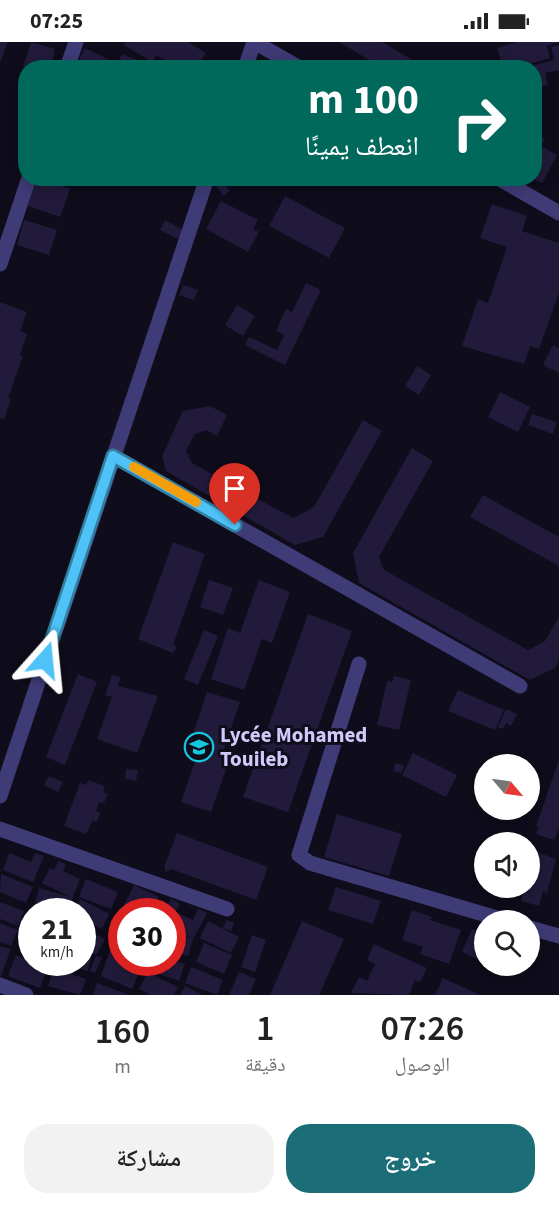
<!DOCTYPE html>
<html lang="ar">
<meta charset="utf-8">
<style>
:root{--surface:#fff;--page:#f2f2f2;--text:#222;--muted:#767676;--accent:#1b6d77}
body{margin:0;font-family:"Source Sans 3","Noto Naskh Arabic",sans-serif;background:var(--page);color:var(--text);direction:rtl;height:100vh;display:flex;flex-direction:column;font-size:22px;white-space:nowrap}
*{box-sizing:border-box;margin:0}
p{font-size:20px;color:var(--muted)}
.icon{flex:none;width:33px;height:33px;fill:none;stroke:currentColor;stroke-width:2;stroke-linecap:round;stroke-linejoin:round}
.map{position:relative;height:953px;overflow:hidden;direction:ltr}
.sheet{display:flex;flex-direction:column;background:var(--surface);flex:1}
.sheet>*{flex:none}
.guide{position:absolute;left:18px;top:18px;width:524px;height:126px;border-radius:24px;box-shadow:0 3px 15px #0003;direction:rtl;background:#00695c;color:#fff;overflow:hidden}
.needle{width:39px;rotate:119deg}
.controls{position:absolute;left:474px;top:712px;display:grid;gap:12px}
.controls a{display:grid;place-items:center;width:66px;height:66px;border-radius:50%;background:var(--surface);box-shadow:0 3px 15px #0003;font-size:30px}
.speed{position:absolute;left:18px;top:856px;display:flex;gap:12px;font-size:30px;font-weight:700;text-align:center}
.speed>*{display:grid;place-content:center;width:78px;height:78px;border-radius:50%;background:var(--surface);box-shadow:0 3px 15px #0003;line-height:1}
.speed small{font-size:15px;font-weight:400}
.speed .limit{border:9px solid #d22;background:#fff;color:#111}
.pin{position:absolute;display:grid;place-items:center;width:51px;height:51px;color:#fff;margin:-62px -26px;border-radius:50% 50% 50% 0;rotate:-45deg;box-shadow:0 0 6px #0007}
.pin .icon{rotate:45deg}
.me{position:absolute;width:66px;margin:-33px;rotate:18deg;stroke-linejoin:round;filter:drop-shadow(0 0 4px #0008)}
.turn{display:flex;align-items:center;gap:21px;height:126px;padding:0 24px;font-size:27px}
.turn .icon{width:78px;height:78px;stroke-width:2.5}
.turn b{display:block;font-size:42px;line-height:51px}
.eta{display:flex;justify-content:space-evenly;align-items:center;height:102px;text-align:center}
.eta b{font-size:36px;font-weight:600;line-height:42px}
.button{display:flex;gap:12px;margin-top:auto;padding:12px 24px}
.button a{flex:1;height:69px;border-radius:24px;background:var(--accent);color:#fff;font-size:24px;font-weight:600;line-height:69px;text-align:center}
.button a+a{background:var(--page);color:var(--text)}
.status{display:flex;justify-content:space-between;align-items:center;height:42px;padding:0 30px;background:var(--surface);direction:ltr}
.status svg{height:16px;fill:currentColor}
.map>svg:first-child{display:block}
.building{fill:#211a3a}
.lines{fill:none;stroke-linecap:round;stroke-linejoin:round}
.minor{stroke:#3e3b76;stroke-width:15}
.route-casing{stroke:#337fa1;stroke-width:15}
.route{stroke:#4fc3f7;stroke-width:10}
.slow{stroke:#f59e0b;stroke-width:10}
.labels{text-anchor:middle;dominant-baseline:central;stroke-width:6;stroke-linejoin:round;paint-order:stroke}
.poi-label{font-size:21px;font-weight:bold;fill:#d0cafb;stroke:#0f0c1b;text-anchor:start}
</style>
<div class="status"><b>07:25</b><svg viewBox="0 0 49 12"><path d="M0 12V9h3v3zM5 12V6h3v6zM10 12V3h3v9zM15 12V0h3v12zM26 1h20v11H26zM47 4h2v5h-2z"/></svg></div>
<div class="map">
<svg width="559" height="953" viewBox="0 0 559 953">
<rect width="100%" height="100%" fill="#0f0c1b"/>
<path class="building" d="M0,0H8L0,21Z
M31,0L55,7L50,26H26V33L21,32Z
M126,0H188L206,11L200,21L195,18L191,26H161L165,18L156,13L152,20L124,3Z
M339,0H382L426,26H383Z
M517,0H557V1L547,4L550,16L517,26H503L497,6Z
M559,3V28L545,31L548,43L534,46V26L528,25L554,18L551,5Z
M85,6L114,20L111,26L91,23L89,26L78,20Z
M122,12L155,25V26H116Z
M534,91L545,97L541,104L557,113L542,141L534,137Z
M37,136L70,147L60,175L28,164Z
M292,136H310L306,144Z
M223,140L230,149L223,154L216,144Z
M285,154L345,186L329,216L269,184Z
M221,159L258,178L253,187L259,190L248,210L206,187Z
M492,162L527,174L522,189L559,201V251L539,307L530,304L524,322L462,304L478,257L488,261L507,205L480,196Z
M24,178L57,188L49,213L17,203Z
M165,178L183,188L178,197L160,188Z
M306,241L321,248L285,323L245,303L249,295L277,308L284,293L276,289L286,267L292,270Z
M183,243L198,248L194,258L179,253Z
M0,260L27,270L20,289L27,292L20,313L23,314L8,356L11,357L4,377L0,376Z
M237,263L255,274L243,294L225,283Z
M553,303L559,306V331L543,323Z
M417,324L431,333L419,353L405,344Z
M500,350L530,365L518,390L488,375Z
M210,364L227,373L217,394L206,388L195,392L186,409L192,421L293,476L314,465L363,378L382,389L323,495L295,503L166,429L162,414L183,369Z
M532,372L557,380L553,392L528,383Z
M412,406L433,419L379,515L384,528L528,608L545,599L559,575V618L555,626L530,638L359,541L353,511Z
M483,453L559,495V524L470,475Z
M173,500L205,512L173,603L177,605L173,611L138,597Z
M209,538L233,546L223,573L200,565Z
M259,538L290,550L272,601L262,597L244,648L211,637L228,586L240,591Z
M308,572L352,589L288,770L243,755Z
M204,588L218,594L198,643L184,637Z
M78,632L97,640L65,723L46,715Z
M112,633L120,635L118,644L158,654L137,711L97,697L112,655L105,653Z
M394,634L411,638L399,688L377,683L387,639L392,640Z
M458,648L504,668L495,688L448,669Z
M207,650L240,660L221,716L229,719L211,770L181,760L199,708L189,704Z
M506,667L517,672L511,684L506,681L503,687L498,685Z
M413,711L457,733L446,755L402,733Z
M559,718V786L554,798L536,792L539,785L536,784Z
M396,721L404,724L401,731L393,729Z
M126,727L138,728L136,739L125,737Z
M49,734L63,740L58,750L44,743Z
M88,738L105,744L103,750L108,752L104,761L99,760L96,769L100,771L97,780L93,778L86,792L64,784L80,741L86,743Z
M337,772L402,792L389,834L324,815Z
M177,791L268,825L256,858L171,827L165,830V822Z
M537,810L556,817L547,851L543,850L539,864L521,859L523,852L521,851L522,846H530V825Z
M9,811L31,820L35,811L44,814L33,840L3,828Z
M58,819L66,822L63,829L80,837L67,870L34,865L39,846L71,855L42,841L50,826L54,828Z
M1,832L33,845L26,861L0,850Z
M86,837L118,850L111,867L79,855Z
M134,843L159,855L155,863L163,867L161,870H128L122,867Z
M336,845L381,859L373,882L328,868Z
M80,857L109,872L102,887L82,877V870H74Z
M171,857L180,862L175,870L193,878L198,867L207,871L193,897L172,888V870H168L166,866Z
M0,860L24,869L18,884L0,877Z
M412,868L432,875L430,878L461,888L449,922L420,912L423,905L402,898Z
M31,871H32V888L25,885Z
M122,877V892L116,889Z
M227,878L234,881L231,889L223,886Z
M208,879L239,895L231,911L200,896Z
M302,879L344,897L319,953H270Z
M0,881L18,888L11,904L0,900Z
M82,886L105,897L96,914L102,916L95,931L90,929L96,913L82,907Z
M472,887L484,893V912L481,919L462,910Z
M24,889L32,892V910L19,906Z
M172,892L193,897L188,914L172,910Z
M252,893L266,898L255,930L241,925Z
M114,897L122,900V921H143L132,947L101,934Z
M204,901L232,913L224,932L196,920Z
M374,902L427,926L420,940L415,938L409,953L351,951L359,935L367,939L375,922L367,918Z
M0,904L11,907L0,937Z
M82,910L92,912L88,929L59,922L82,921Z
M16,913L48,926L40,946L8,934Z
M172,918L185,922L179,939L147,928L149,921H172Z
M191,925L223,938L217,953L185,941Z
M54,926L86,937L80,953L48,944Z
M148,930L178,945L174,953H150L139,947Z
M239,930L256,937L249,953H229Z
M443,936L480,953H435Z
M97,941L129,953H93Z
M185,944L203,953H180Z"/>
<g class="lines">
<path class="minor" d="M67,26L76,0
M245,26L254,0L300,26
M498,136L559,171
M0,222L29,136
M113,414L520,644
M359,622L299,813L310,821L507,879
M0,754L207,136
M0,787L227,867
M530,886L559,894
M0,943L26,953"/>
</g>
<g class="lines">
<g class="route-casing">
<path id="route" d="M45,618L113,414L235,483"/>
</g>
<use href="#route" class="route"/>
<path class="slow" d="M134,425L196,460"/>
</g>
<defs>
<g id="school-ring" transform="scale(1.5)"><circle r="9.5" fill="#0f0c1b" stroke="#12c8df" stroke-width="1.5"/><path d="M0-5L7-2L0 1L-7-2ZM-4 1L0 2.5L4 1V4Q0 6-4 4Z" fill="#12c8df"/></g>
</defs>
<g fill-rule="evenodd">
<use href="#school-ring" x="199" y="705"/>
</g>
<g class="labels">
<g class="poi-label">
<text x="220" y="693">Lycée Mohamed<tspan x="220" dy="24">Touileb</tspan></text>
</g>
</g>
</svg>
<div class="controls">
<a><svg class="needle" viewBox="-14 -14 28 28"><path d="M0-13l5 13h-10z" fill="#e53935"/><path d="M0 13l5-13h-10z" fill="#767676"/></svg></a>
<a><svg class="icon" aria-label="sound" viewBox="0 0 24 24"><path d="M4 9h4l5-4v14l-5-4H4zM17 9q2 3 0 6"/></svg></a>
<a><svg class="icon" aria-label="search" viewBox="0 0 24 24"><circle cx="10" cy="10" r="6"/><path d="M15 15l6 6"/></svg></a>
</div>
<div class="speed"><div>21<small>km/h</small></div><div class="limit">30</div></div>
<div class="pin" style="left:235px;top:483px;background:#d93025"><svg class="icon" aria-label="arrive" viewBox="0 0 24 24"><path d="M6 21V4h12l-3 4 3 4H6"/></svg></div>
<svg class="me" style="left:45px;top:618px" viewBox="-20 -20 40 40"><path d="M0-17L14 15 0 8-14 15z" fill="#4fc3f7" stroke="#fff" stroke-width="4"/></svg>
<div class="guide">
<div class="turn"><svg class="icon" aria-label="right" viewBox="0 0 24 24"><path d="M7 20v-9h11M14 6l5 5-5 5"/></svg><div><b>100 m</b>انعطف يمينًا</div></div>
</div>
</div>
<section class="sheet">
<div class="eta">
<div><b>07:26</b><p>الوصول</p></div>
<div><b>1</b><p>دقيقة</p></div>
<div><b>160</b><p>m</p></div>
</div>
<div class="button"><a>خروج</a><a>مشاركة</a></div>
</section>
